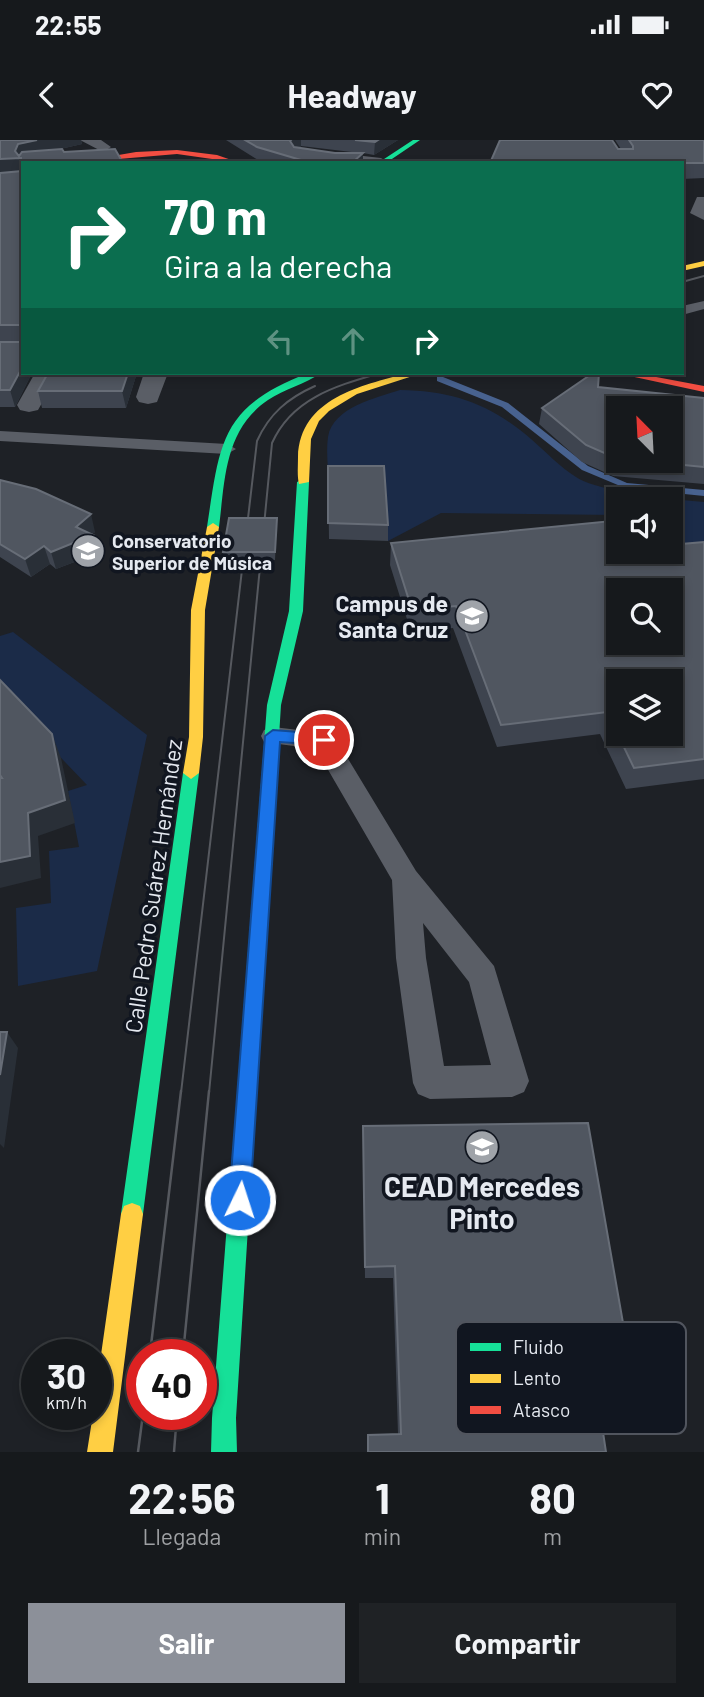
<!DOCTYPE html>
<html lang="es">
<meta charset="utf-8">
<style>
:root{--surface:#16191c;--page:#1f2225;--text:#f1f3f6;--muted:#9ea0a3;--line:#35383b;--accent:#8c9099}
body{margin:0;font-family:Barlow,sans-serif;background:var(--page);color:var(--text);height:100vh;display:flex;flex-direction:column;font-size:26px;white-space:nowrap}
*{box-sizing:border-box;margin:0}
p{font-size:23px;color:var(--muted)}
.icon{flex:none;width:38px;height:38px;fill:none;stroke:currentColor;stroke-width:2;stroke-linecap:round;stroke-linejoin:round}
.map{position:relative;height:1312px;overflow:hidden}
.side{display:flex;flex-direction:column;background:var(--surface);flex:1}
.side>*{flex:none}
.top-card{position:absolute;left:21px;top:21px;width:663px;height:214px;border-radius:0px;box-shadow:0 4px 10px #0003,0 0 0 2px var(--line);background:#0b6e4f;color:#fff;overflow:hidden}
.needle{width:46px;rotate:336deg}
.buttons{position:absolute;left:606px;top:256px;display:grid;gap:14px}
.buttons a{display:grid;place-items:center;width:77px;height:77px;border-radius:0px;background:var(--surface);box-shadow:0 4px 10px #0003,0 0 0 2px var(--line);font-size:35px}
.speed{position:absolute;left:21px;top:1199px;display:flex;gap:14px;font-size:35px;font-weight:700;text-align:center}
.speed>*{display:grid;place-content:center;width:91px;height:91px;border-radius:50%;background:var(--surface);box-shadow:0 4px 10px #0003,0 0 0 2px var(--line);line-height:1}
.speed small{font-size:18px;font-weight:400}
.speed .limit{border:10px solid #d22;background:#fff;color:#111}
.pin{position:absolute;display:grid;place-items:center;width:60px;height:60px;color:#fff;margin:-30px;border:4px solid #fff;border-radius:50%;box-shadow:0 2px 7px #0007}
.me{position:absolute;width:77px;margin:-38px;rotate:4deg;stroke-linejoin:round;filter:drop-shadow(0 0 5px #0008)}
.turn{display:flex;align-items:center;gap:24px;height:147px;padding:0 28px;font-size:32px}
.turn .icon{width:91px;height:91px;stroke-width:2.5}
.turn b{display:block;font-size:49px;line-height:60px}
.lanes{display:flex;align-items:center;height:66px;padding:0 28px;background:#0003;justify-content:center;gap:35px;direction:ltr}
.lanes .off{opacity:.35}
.eta{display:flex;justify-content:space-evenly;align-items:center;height:119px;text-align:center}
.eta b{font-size:42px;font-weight:700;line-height:49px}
.primary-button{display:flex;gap:14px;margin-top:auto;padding:14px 28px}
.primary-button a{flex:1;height:80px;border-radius:0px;background:var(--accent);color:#fff;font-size:28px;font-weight:700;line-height:80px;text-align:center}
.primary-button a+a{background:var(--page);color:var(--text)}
.status{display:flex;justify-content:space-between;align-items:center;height:49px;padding:0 35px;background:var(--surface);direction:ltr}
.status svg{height:19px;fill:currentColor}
header{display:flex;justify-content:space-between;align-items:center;height:91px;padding:0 28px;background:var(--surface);font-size:32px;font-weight:700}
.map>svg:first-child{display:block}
.green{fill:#1b2b48}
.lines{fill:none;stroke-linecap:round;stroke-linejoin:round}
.stream{fill:#48628f;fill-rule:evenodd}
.lane{fill:#5a5e66;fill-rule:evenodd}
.street{fill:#5a5e66;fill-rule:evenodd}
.fast{fill:#16e098;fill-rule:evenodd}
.slow{fill:#ffcf43;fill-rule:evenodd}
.jam{fill:#f24e42;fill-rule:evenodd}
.tram-far1{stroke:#56595f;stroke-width:2}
.tram{stroke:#56595f;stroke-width:2.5}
.wall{fill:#3e444f;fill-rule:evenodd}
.shaded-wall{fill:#292f37}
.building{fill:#505660;stroke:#676d77;stroke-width:2;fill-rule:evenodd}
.route{fill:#1a73e8;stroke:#114b97;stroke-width:2}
.labels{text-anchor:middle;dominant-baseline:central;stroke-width:7;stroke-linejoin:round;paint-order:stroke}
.far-poi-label{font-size:19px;font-weight:bold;fill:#e5e9f0;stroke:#111620;text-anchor:start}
.poi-label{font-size:23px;font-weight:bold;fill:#e5e9f0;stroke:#111620;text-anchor:end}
.street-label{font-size:23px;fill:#e5e9f0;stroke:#111620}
.near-poi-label{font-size:28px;font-weight:bold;fill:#e5e9f0;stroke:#111620}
.key{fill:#111620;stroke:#51555e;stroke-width:2}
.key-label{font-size:19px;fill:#e5e9f0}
</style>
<div class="status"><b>22:55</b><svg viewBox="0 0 49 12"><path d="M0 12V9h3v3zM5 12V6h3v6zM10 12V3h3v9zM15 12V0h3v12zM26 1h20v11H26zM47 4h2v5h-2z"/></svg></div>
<header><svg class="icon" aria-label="back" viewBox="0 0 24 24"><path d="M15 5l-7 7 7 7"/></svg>Headway<svg class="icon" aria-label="heart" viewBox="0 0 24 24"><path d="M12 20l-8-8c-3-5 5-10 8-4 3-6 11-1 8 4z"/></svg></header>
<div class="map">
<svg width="704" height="1312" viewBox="0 0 704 1312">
<rect width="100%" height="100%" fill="#1e2126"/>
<path class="green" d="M400,250C454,251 490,264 531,299C546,312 560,327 576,337C593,349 647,356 669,359H618V375L441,373L388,401L329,342C328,328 326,311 328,297C333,267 376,258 400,250Z
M670,359L704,362V405L670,409Z
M13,492L147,595L97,831L18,846L16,768L51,763L49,711L79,707L68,651L87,645L0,554V496Z"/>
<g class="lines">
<path class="stream" d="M437,237H443L508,263L588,326L627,343L704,350V356L625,348L582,330L502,267L437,241Z"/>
<path class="lane" d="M697,57H704V80L690,73Z
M704,161V169L682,175V166Z
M0,291L227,304L236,309L227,314L0,301Z
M273,587L333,594L416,731L494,826L529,941L524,952L512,957L430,959L418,954L413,943L396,818L392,740L316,609L264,602L261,596L264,590ZM423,783L469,842L491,925L444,926L426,818Z"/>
<path class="street" d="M80,0H101L111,7L103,12Z
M310,10L381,18L389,23H336L304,18L302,15Z
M35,233H59L38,270L29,272L20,270L17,265Z
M144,233H168L157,262L148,264L139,262L136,257Z"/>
<path class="fast" d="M413,0H420L386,23H378Z
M308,233H321C306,244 284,249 268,260C224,290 225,340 219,387L213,391L209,390L207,387C220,302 220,267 308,233Z
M303,339L309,342L303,471L281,565L236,1278L237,1312H211L212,1278L267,565L289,471L297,342Z
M191,627L199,633L143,1074L140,1082L132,1085L124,1082L121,1074L183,633Z"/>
<path class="slow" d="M704,121V126L682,131V126Z
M407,233H422L357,254L329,271L319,281L311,299L309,342L299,344C297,336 298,326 298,317C300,258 361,246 407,233Z
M213,383L219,387L205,470L203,597L199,633L191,639L183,633L189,597L191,470L207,387Z
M132,1063L140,1066L143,1074L113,1312H87L93,1274H96V1250L121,1074L124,1066Z"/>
<path class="jam" d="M177,10L217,15L240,23L177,14L72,23L136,12Z
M616,233H635L704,246V252Z"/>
<path class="tram-far1" d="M682,142L704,136
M181,953L257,301C269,274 288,258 315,246
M209,953L272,303C292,258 336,246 380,233"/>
<path class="tram" d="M150,1214L181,951
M183,1214L209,951
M138,1312L143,1274
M174,1312L177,1274"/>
</g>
<path class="wall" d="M0,0H81L82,4L56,10L23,23V233H32L15,267H0V202H20V201H0Z
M226,0H398L374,15L363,13V23H268L258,20ZM301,6L360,13H335L299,8Z
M615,0H704V38L682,39V23L618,9H621Z
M48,233H137L126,268H42L38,251Z
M598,247L704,258V344L613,336L582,322L539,284L542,268ZM618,268L670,320H618Z
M328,326L388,385V401L329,399Z
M0,340L95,392L92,394L98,413L56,429L50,424L31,437L0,417Z
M277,378L275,420L224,421L223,412Z
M704,402V639L626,649L600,594L497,607L453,488L411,492L390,425L391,403L618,411Z
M363,986L626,1200L612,1208L591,1209L606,1312H368V1295L398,1294L393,1138H365Z"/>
<path class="shaded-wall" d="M37,0H81L82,4L21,18L23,31L0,33V19L15,11L18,4Z
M291,0H301V6L290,13V1Z
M378,0H398L374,15L375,2Z
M363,13V23H352Z
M23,226V233H32L15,267L10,250Z
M128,233H137L126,268L122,251Z
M91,374L95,392L90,396L93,395L98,413L56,429L51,412L76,387Z
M44,406L50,424L31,437L25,419Z
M52,594L61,618L75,683L38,696L41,738L0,748V722L28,673Z
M7,892L18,908L4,1008L0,1004V935Z"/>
<path class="building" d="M0,0H37L18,4L15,11L19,16L22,12L62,9L64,12L115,9L123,23H23V226L10,250H0V202H20V185H0V33L22,31L21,18L0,19Z
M245,0H291L290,1L294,7L335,13H363L352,23H311L257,7Z
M355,0H378L375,2Z
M500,0H612L618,9H633V6L629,0H704V23H490Z
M48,233H128L122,251H38Z
M593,233H599L598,247L704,258V327L633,320H670V268H618V319L586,305L542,268Z
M328,326H384L388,385L328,383Z
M0,340L36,349L91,374L76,387L93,395L51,412L44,406L25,419L0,404Z
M229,378H277L275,412H223Z
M612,381L618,390V411H670V405L704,402V619L634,628L607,572L501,585L456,466L412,470L391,403ZM618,450H670V502H618ZM618,541H670V593H618Z
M0,540L52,594L65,660L28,673L30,716L0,722V638H2L0,635Z
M0,892H7L0,935Z
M588,983L626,1200H589L606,1312H368V1295L401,1294L395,1126L365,1127L363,986Z"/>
<path class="route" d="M273,590L324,594L332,600L324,605L280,602L250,1060L247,1067L240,1071L232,1067L229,1060L265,596Z"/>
<defs>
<g id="university-disc" transform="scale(1.75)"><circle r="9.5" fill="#9fa3a9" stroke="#111620"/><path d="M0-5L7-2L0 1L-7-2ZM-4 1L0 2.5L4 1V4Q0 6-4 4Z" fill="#fff"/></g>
</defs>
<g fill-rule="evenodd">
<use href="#university-disc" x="88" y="411"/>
<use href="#university-disc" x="472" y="476"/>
<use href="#university-disc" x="482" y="1007"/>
</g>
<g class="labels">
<g class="far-poi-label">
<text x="112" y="400">Conservatorio<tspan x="112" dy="22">Superior de Música</tspan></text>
</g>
<g class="poi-label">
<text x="448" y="463">Campus de<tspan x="448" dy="26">Santa Cruz</tspan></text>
</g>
<g class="street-label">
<text transform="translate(153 746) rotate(-82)">Calle Pedro Suárez Hernández</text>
</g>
<g class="near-poi-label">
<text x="482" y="1046">CEAD Mercedes<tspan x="482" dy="32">Pinto</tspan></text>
</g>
</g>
<rect x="456" y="1182" width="230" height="112" rx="10" class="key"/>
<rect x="470" y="1203" width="31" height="8" fill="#16e098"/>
<rect x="470" y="1234" width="31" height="9" fill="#ffcf43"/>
<rect x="470" y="1266" width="31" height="8" fill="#f24e42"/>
<g class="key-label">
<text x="513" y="1214">Fluido</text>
<text x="513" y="1245">Lento</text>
<text x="513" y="1277">Atasco</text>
</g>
</svg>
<div class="buttons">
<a><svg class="needle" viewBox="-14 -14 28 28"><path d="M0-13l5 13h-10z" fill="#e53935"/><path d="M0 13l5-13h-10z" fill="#9ea0a3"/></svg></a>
<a><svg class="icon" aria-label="sound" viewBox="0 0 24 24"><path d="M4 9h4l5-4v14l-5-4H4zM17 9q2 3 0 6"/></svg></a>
<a><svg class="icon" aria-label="search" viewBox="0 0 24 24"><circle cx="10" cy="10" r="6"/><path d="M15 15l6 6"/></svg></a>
<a><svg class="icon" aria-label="layers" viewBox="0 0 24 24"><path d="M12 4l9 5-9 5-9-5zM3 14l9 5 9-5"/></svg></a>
</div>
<div class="speed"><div>30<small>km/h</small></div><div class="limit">40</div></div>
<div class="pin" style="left:324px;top:600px;background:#d93025"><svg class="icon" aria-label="arrive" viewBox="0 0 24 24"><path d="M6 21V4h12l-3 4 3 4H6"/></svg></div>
<svg class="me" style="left:240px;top:1060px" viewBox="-20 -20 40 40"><circle r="17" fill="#1a73e8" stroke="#fff" stroke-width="3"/><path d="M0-11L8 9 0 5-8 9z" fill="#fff"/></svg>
<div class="top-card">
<div class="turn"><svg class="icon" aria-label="right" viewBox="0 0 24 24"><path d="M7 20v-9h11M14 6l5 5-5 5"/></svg><div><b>70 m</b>Gira a la derecha</div></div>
<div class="lanes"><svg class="icon off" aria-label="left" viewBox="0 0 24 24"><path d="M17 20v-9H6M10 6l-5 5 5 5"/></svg><svg class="icon off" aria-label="ahead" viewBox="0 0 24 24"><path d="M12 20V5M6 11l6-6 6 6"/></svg><svg class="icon" aria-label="right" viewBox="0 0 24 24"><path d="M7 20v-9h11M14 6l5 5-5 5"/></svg></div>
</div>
</div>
<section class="side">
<div class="eta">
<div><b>22:56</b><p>Llegada</p></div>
<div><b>1</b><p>min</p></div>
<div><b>80</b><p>m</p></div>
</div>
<div class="primary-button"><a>Salir</a><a>Compartir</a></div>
</section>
